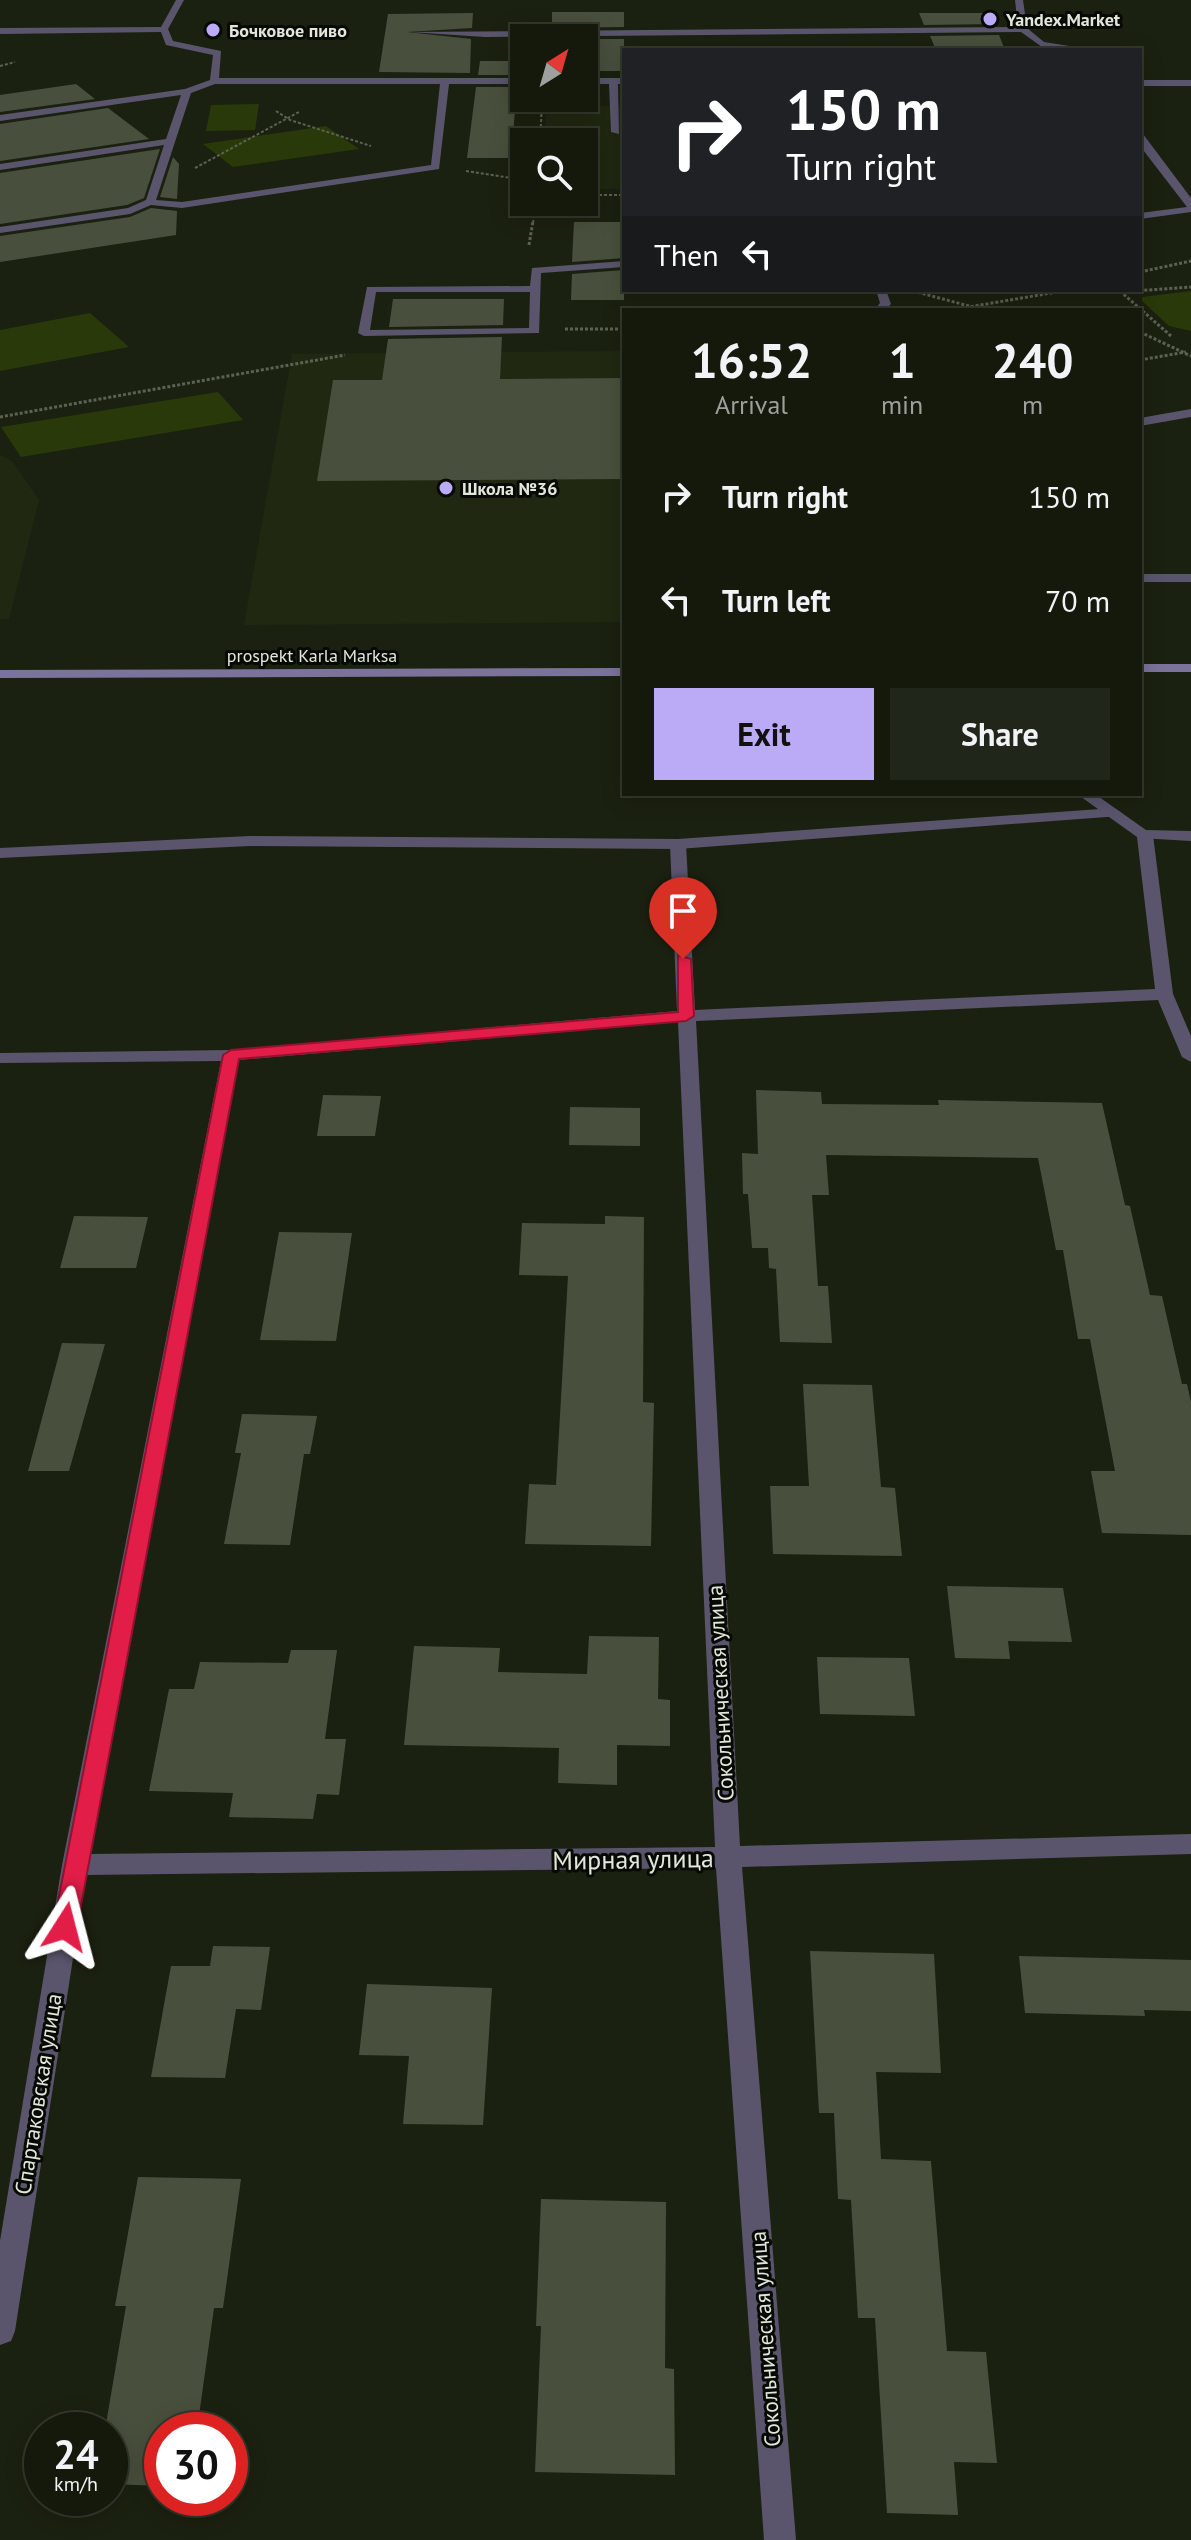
<!DOCTYPE html>
<meta charset="utf-8">
<style>
:root{--surface:#14190c;--page:#21261a;--text:#f1f3f6;--muted:#9da09d;--line:#33382d;--accent:#bbaaf6}
body{margin:0;font-family:"PT Sans",sans-serif;background:var(--page);color:var(--text);height:100vh;display:flex;flex-direction:column;font-size:30px;white-space:nowrap}
*{box-sizing:border-box;margin:0}
p{font-size:26px;color:var(--muted)}
.icon{flex:none;width:44px;height:44px;fill:none;stroke:currentColor;stroke-width:2;stroke-linecap:round;stroke-linejoin:round}
.map{position:relative;flex:1;overflow:hidden}
.panel{position:absolute;left:622px;top:308px;width:520px;height:488px;display:flex;flex-direction:column;background:var(--surface);border-radius:0px;box-shadow:0 4px 20px #0003,0 0 0 2px var(--line)}
.panel>*{flex:none}
.guide{position:absolute;left:622px;top:48px;width:520px;height:244px;border-radius:0px;box-shadow:0 4px 20px #0003,0 0 0 2px var(--line);background:#202124;color:#fff;overflow:hidden}
.needle{width:52px;rotate:37deg}
.buttons{position:absolute;left:510px;top:24px;display:grid;gap:16px}
.buttons a{display:grid;place-items:center;width:88px;height:88px;border-radius:0px;background:var(--surface);box-shadow:0 4px 20px #0003,0 0 0 2px var(--line);font-size:40px}
.speed{position:absolute;left:24px;top:2412px;display:flex;gap:16px;font-size:40px;font-weight:700;text-align:center}
.speed>*{display:grid;place-content:center;width:104px;height:104px;border-radius:50%;background:var(--surface);box-shadow:0 4px 20px #0003,0 0 0 2px var(--line);line-height:1}
.speed small{font-size:20px;font-weight:400}
.speed .limit{border:12px solid #d22;background:#fff;color:#111}
.pin{position:absolute;display:grid;place-items:center;width:68px;height:68px;color:#fff;margin:-82px -34px;border-radius:50% 50% 50% 0;rotate:-45deg;box-shadow:0 0 8px #0007}
.pin .icon{rotate:45deg}
.me{position:absolute;width:88px;margin:-44px;rotate:9deg;stroke-linejoin:round;filter:drop-shadow(0 0 6px #0008)}
.turn{display:flex;align-items:center;gap:28px;height:168px;padding:0 32px;font-size:36px}
.turn .icon{width:104px;height:104px;stroke-width:2.5}
.turn b{display:block;font-size:56px;line-height:68px}
.then{display:flex;align-items:center;height:76px;padding:0 32px;background:#0003;gap:16px;font-size:30px}
.eta{display:flex;justify-content:space-evenly;align-items:center;height:136px;text-align:center}
.eta b{font-size:48px;font-weight:700;line-height:56px}
.primary-button{display:flex;gap:16px;margin-top:auto;padding:16px 32px}
.primary-button a{flex:1;height:92px;border-radius:0px;background:var(--accent);color:#111;font-size:32px;font-weight:700;line-height:92px;text-align:center}
.primary-button a+a{background:var(--page);color:var(--text)}
ul{padding:0;list-style:none}
li{display:flex;align-items:center;gap:24px;height:104px;padding:0 32px}
li div{flex:1}
li b{display:block;font-size:30px}
li em{font-style:normal}
.map>svg:first-child{display:block}
.built{fill:#202811}
.green{fill:#2a3909}
.building{fill:#48503d}
.lines{fill:none;stroke-linecap:round;stroke-linejoin:round}
.path-far1{stroke:#5c6253;stroke-width:2;stroke-dasharray:3 2;stroke-linecap:butt}
.path{stroke:#5c6253;stroke-width:3;stroke-dasharray:3 2;stroke-linecap:butt}
.lane{fill:#5a556d;fill-rule:evenodd}
.street{fill:#5a556d;fill-rule:evenodd}
.secondary{fill:#7c739a;fill-rule:evenodd}
.route{fill:#e11d48;stroke:#92132f;stroke-width:2}
.poi-dot{fill:#bbaaf6;stroke:#070a04;stroke-width:3}
.labels{text-anchor:middle;dominant-baseline:central;stroke-width:6;stroke-linejoin:round;paint-order:stroke}
.far-poi-label{font-size:18px;font-weight:bold;fill:#e2e7dc;stroke:#070a04;text-anchor:start}
.far-street-label{font-size:18px;fill:#e2e7dc;stroke:#070a04}
.street-label{font-size:22px;fill:#e2e7dc;stroke:#070a04}
.near-street-label{font-size:26px;fill:#e2e7dc;stroke:#070a04}
</style>
<div class="map">
<svg width="1191" height="2540" viewBox="0 0 1191 2540">
<rect width="100%" height="100%" fill="#1b2110"/>
<path class="built" d="M547,106H624V189H584V142H544Z
M624,351V622L244,625L292,354Z
M0,455L12,461L39,500L9,619H0Z"/>
<path class="green" d="M259,104L255,130L206,131L211,105Z
M326,126L359,149L233,167L203,144Z
M1191,291V331L1169,326L1142,301V297Z
M90,313L129,347L0,371V330Z
M218,392L243,420L21,457L1,427Z"/>
<path class="building" d="M552,12H624V27L552,28Z
M473,13L472,28L407,32L471,39L470,73L379,72L388,14Z
M919,13H989L994,24L924,25Z
M999,35L1005,50H936L930,36Z
M584,39H624V71H584Z
M480,61H519L518,75H478Z
M76,84L95,99L0,112V95Z
M476,87H517L511,158H467Z
M108,108L149,139L0,161V124Z
M160,149L144,198L127,205L0,224V173Z
M173,157L179,164L177,199L160,197Z
M151,208L177,211L176,235L0,262V236L130,217Z
M574,222H624V258L572,262Z
M624,270V300H571L572,274Z
M393,299H504L503,325L389,327Z
M502,337L500,379L624,378V479L317,481L333,380H382L388,339Z
M756,1090L821,1092L822,1104L939,1105L938,1100L1102,1103L1125,1205L1130,1206L1150,1295L1162,1296L1182,1384H1187L1191,1402V1535L1102,1533L1091,1471H1115L1090,1339H1078L1063,1250H1056L1038,1158L826,1155L829,1195H812L818,1286H828L832,1343L780,1342L776,1269L769,1268L768,1248H752L748,1194H743L742,1153L758,1154Z
M323,1095L381,1096L375,1136H317Z
M570,1107L640,1108V1146L569,1145Z
M74,1216L148,1217L136,1268H60Z
M605,1216L644,1217L643,1402L654,1403L651,1546L525,1544L529,1484L556,1485L568,1276L519,1275L522,1223L605,1224Z
M279,1232L352,1233L336,1341L260,1340Z
M62,1343L105,1344L69,1471H28Z
M803,1384L872,1385L881,1487L895,1488L902,1556L773,1554L770,1486H809Z
M242,1414L317,1416L310,1454H304L290,1545L224,1544L241,1453H235Z
M947,1586L1063,1588L1072,1642L1008,1641L1010,1659L955,1658Z
M589,1636L659,1637L658,1699L670,1700V1746L617,1745V1785L558,1783L559,1748L404,1745L414,1646L500,1648L498,1672L587,1674Z
M291,1650H337L325,1739H346L339,1795L317,1794L313,1819L229,1817L233,1793L149,1791L169,1689H194L200,1662L288,1663Z
M817,1657L909,1658L915,1716L820,1714Z
M213,1946L270,1947L261,2010L236,2009L225,2078L151,2077L171,1966H210Z
M810,1951L934,1954L941,2073L876,2072L881,2159L931,2161L947,2351L986,2352L997,2463L954,2462L958,2515L887,2513L875,2318H858L851,2200L838,2199L834,2113H819Z
M1019,1956L1191,1960V2011L1144,2010L1145,2016L1025,2013Z
M367,1984L492,1988L483,2125L403,2124L409,2056L359,2055Z
M138,2177L241,2179L223,2308H214L197,2430H162V2486L110,2484V2430H105L126,2306H115Z
M541,2199L666,2202L665,2368L674,2369L675,2475L535,2472L541,2326H536Z"/>
<g class="lines">
<path class="path-far1" d="M0,66L15,62
M276,111L290,120L371,146
M540,142L542,103
M195,168L299,112
M466,171L524,180
M584,195H624
M533,223L536,202"/>
<path class="path" d="M529,245L533,221
M1140,272L1191,261
M913,291L969,306
M979,307L996,310
M951,310L1069,290
M565,329H624
M1140,332L1191,356
M1171,336L1121,292L1191,287
M1140,360L1186,352
M0,417L345,355"/>
<path class="lane" d="M176,0H184L168,29L173,41L221,51L219,78H524V84H449L439,169L182,208L151,205L130,214L0,233V227L128,208L146,200L164,145L0,170V164L166,139L181,95L0,121V115L185,89L210,80L213,55L166,45L161,32L0,34V28L161,27ZM215,84H440L431,165L182,202L156,200L191,93Z
M1015,0H1023L1027,28L1044,42L1095,50L1042,47L1021,32L485,37L410,32L1018,27Z
M584,78H624V84H618L619,134L611,132L609,84H584Z
M1140,80H1191V86H1140Z
M1140,130L1191,198V212L1140,219V213L1187,207L1140,146Z
M624,261V267L541,273L539,333L364,336L358,333L367,287L530,286L532,268ZM376,292H530L529,328L370,330Z
M876,290H886L891,304L886,310H874L880,303Z
M1191,409V417L1140,426V418Z
M1140,574H1191V582H1140Z
M1114,808L1122,813L1120,816L678,849L250,846L0,858V848L250,836L678,839Z
M1145,830L1191,831V841L1139,838L1137,835Z"/>
<path class="street" d="M1077,794H1095L1153,835L1173,994L1191,1036V1062L1182,1057L1158,1000L696,1021L740,1846L1191,1834V1854L742,1867L796,2540H764L716,1868L86,1875L15,2331L11,2341L0,2345V2241L62,1865L221,1061L0,1063V1053L231,1050L677,1011L670,844L678,839L686,844L695,1010L1155,989L1137,837ZM678,1022L715,1847L90,1854L239,1060Z"/>
<path class="secondary" d="M1140,664H1191V672H1140Z
M624,668V676L0,678V670Z"/>
</g>
<path class="route" d="M678,955L691,959L694,1016L686,1021L239,1059L77,1927L74,1934L65,1937L57,1934L53,1927L223,1055L231,1050L678,1012Z"/>
<g class="poi-dot">
<circle cx="990" cy="19" r="8"/>
<circle cx="213" cy="30" r="8"/>
<circle cx="446" cy="488" r="8"/>
</g>
<g class="labels">
<g class="far-poi-label">
<text x="1006" y="19">Yandex.Market</text>
<text x="229" y="30">Бочковое пиво</text>
<text x="462" y="488">Школа №36</text>
</g>
<g class="far-street-label">
<text x="312" y="655">prospekt Karla Marksa</text>
</g>
<g class="street-label">
<text transform="translate(720 1693) rotate(-93)">Сокольническая улица</text>
<text transform="translate(38 2094) rotate(-81)">Спартаковская улица</text>
<text transform="translate(765 2339) rotate(-94)">Сокольническая улица</text>
</g>
<g class="near-street-label">
<text transform="translate(633 1859) rotate(-1)">Мирная улица</text>
</g>
</g>
</svg>
<div class="buttons">
<a><svg class="needle" viewBox="-14 -14 28 28"><path d="M0-13l5 13h-10z" fill="#e53935"/><path d="M0 13l5-13h-10z" fill="#9da09d"/></svg></a>
<a><svg class="icon" aria-label="search" viewBox="0 0 24 24"><circle cx="10" cy="10" r="6"/><path d="M15 15l6 6"/></svg></a>
</div>
<div class="speed"><div>24<small>km/h</small></div><div class="limit">30</div></div>
<div class="pin" style="left:683px;top:959px;background:#d93025"><svg class="icon" aria-label="arrive" viewBox="0 0 24 24"><path d="M6 21V4h12l-3 4 3 4H6"/></svg></div>
<svg class="me" style="left:65px;top:1927px" viewBox="-20 -20 40 40"><path d="M0-17L14 15 0 8-14 15z" fill="#e11d48" stroke="#fff" stroke-width="4"/></svg>
<div class="guide">
<div class="turn"><svg class="icon" aria-label="right" viewBox="0 0 24 24"><path d="M7 20v-9h11M14 6l5 5-5 5"/></svg><div><b>150 m</b>Turn right</div></div>
<div class="then">Then<svg class="icon" aria-label="left" viewBox="0 0 24 24"><path d="M17 20v-9H6M10 6l-5 5 5 5"/></svg></div>
</div>
<section class="panel">
<div class="eta">
<div><b>16:52</b><p>Arrival</p></div>
<div><b>1</b><p>min</p></div>
<div><b>240</b><p>m</p></div>
</div>
<ul>
<li><svg class="icon" aria-label="right" viewBox="0 0 24 24"><path d="M7 20v-9h11M14 6l5 5-5 5"/></svg><div><b>Turn right</b></div><em>150 m</em></li>
<li><svg class="icon" aria-label="left" viewBox="0 0 24 24"><path d="M17 20v-9H6M10 6l-5 5 5 5"/></svg><div><b>Turn left</b></div><em>70 m</em></li>
</ul>
<div class="primary-button"><a>Exit</a><a>Share</a></div>
</section>
</div>
